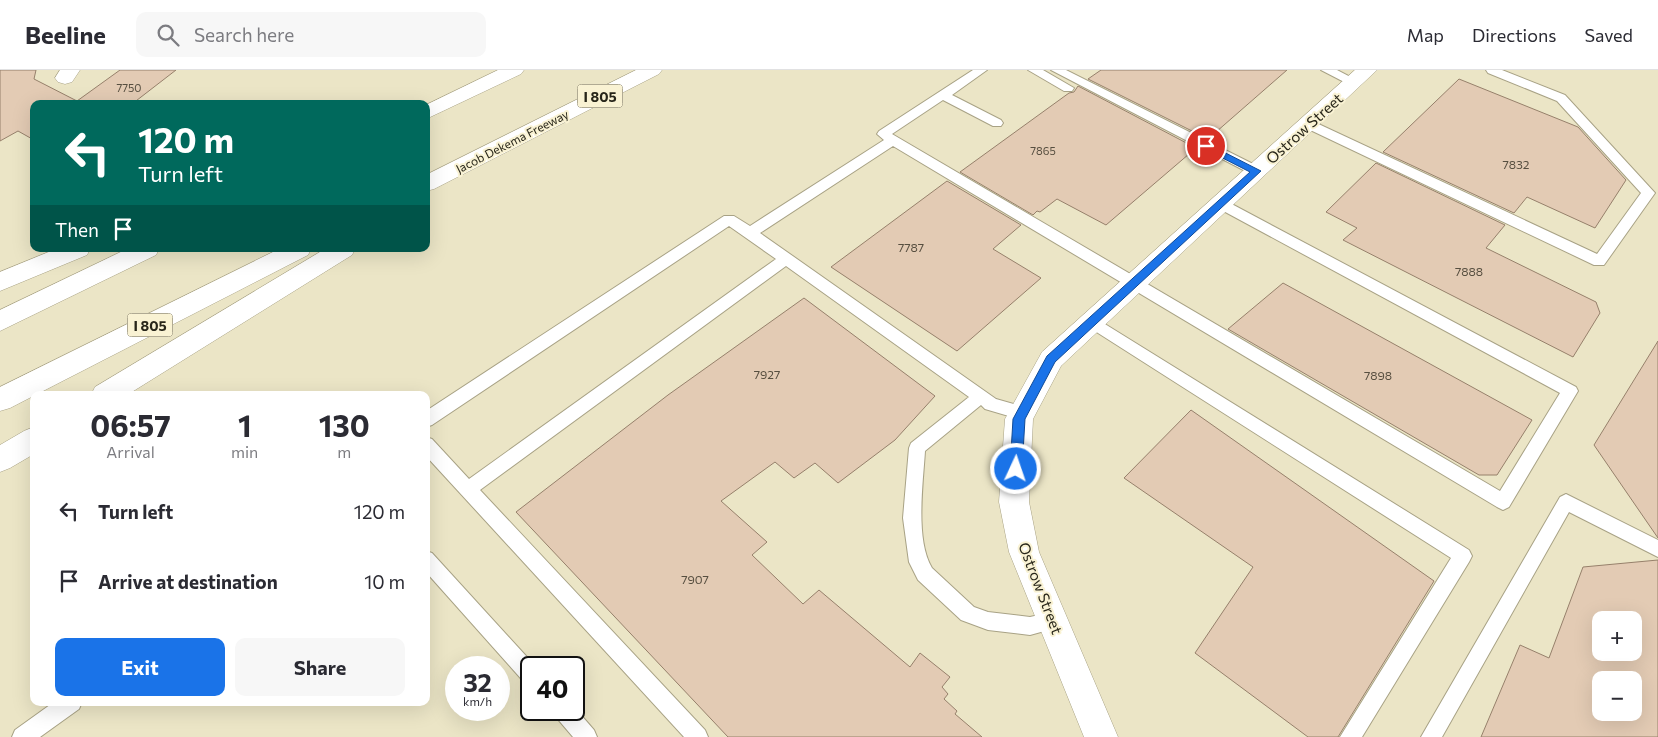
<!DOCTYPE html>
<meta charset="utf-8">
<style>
:root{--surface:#fff;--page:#f7f7f7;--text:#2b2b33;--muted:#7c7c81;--line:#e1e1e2;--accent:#1a73e8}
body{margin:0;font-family:Commissioner,sans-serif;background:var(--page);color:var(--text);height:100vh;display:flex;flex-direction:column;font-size:19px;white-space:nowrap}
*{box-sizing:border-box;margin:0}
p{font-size:16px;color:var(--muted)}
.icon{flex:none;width:28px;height:28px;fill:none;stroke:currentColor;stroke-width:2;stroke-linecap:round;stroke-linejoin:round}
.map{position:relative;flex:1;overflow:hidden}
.sheet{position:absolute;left:30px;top:321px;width:400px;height:315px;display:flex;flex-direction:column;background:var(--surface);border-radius:10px;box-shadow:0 5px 20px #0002}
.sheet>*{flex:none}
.banner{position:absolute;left:30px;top:30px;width:400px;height:152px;border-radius:10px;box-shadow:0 5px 20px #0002;background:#00695c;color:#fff;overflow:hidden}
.buttons{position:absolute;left:1592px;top:541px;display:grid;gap:10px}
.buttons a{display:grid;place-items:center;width:50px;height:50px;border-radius:10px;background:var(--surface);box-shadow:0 5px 20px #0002;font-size:25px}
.speed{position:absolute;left:445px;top:586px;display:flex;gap:10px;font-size:25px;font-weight:700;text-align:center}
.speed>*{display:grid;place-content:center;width:65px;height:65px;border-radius:50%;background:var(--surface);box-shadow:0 5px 20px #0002;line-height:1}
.speed small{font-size:12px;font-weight:400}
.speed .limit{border:2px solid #111;border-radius:8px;background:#fff;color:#111}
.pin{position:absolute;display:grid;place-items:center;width:42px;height:42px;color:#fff;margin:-21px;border:2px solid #fff;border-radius:50%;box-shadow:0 1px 5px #0007}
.me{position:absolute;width:55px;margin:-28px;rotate:3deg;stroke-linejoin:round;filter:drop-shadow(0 0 4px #0008)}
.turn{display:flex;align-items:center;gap:18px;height:105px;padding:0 25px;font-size:22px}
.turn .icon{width:65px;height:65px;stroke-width:2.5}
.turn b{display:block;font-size:35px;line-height:42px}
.then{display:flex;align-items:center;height:48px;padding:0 25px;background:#0003;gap:10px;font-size:19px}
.eta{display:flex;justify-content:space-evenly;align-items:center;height:85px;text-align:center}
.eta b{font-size:30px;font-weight:700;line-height:35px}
.button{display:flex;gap:10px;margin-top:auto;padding:10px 25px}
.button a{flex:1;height:58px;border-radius:10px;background:var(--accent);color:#fff;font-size:20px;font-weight:700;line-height:58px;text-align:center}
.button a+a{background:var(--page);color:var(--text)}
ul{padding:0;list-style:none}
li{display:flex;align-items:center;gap:15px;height:70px;padding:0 25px}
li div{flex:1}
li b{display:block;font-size:19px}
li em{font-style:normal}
header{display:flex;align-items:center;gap:30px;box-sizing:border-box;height:70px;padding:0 25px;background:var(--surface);border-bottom:1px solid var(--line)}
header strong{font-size:24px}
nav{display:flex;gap:28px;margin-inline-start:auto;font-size:18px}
.search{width:350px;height:45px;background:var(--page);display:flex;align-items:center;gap:12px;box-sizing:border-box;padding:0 18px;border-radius:10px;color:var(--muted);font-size:19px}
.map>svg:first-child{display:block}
.building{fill:#e3cbb4;stroke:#96806b;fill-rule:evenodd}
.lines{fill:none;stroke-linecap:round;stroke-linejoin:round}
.service-casing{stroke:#a8a285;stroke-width:2}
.minor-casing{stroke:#a8a285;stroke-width:1}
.tertiary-casing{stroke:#a8a285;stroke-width:1}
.motorway-casing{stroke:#a8a285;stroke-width:1}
.service{fill:#fff;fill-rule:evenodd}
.minor{fill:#fff;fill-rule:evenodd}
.tertiary{fill:#fff;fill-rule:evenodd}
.motorway{fill:#fff;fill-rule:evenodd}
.route{fill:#1a73e8;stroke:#114b97}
.labels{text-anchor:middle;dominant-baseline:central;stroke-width:4;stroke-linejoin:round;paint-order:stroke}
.far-number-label{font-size:11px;fill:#574f40}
.far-street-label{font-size:12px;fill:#28261a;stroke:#f9f2d3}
.number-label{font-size:12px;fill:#574f40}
.shield{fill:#f9f2d3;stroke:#676352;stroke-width:1}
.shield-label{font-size:14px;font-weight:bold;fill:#28261a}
.street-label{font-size:15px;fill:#28261a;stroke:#f9f2d3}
</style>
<header>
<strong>Beeline</strong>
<div class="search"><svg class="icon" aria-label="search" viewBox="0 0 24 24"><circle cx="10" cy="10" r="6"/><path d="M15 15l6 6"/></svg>Search here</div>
<nav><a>Map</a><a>Directions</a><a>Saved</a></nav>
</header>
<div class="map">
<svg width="1658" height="667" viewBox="0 0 1658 667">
<rect width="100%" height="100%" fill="#ebe5c6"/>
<path class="building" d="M0,0H36L34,9L77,31L120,0H176L132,34H34V70L18,61L0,71Z
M1101,0H1287L1208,69L1088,9Z
M1459,9L1578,57L1626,110L1595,158L1527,127L1514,143L1383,82Z
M1078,16L1196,78L1106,155L1057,129L1040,142L1037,141L1033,145L960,102L1069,23L1074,22Z
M1376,93L1505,155L1486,178L1596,232L1600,243L1573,287L1343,170L1357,158L1326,142Z
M947,111L1021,155L993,179L1041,208L957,281L831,197Z
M1283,213L1532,350L1497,405H1479L1228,259Z
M804,228L935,326L895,370L838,413L815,393L794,408L775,392L721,431L767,472L752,485L803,534L819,520L910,597L920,583L950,607L942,617L948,624L944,629L957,641L955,644L982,667H728L516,442L668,325Z
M1658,271V468L1594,375Z
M1191,340L1434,511L1338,667H1308L1195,583L1253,497L1124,408Z
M1658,490V667H1481L1520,575L1549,588L1583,497ZM1601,550H1634V582H1601ZM1601,610H1634V642H1601Z"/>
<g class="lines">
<g class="service-casing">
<path id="service" d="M973,0H987L952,25L1001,50L1003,53L1001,56H993L943,30L892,64L1500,421L1560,323L1216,137L1214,134L1216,131H1226L1576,317L1578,321L1509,437L1503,440L1497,437L893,76L760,163L996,329L1028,338L1030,343L1028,348L1022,350L985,339L981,335L925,381C923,414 915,470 932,498L974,537L988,542L1030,547L1052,542L1059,545L1062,551L1059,557L1030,565L988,560L961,550L918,510L909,492L903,448L909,378L911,373L969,327L786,196L480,420L705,660L708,667H684L426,386V367L432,369L469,409L776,189L729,156L432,355L426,357V341L724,146H734L750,156L884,70L877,64L879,61Z
M1028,0H1043L1074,18L1072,21H1064Z
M1051,0H1066L1261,98L1263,101L1261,104H1251Z
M1321,0H1337L1360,12L1354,16L1350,15Z
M1486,0H1502L1565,25L1655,123L1604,195H1594L1304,57L1302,54L1304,51H1312L1597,184L1641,123L1557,31L1488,3Z
M1092,246L1469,480L1472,486L1469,492L1362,667H1340L1451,488L1087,256L1084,252L1087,248Z
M1566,424L1658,470V487L1569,442L1442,667H1421L1560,427Z
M426,481L432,483L537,598H531V615L524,612L426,502Z
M54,632H82L79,639L40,667H12L15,660Z
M574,637L594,660L597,667H573L556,647L553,640H574Z"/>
</g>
<g class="minor-casing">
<path id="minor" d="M60,0H80L72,12L65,14L58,12L55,8Z"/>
</g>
<g class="tertiary-casing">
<path id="tertiary" d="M1355,0H1377L1061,296L1033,349L1029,432L1039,482L1118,667H1084L1009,482L999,432L1005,349L1042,282Z"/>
</g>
<g class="motorway-casing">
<path id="motorway" d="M498,0H524L521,4L426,49V35Z
M636,0H662L659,4L434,119L426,121V105Z
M56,179H90L87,185L0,221V202Z
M127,179H159L156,185L0,261V240Z
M279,179H311L308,185L10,338L0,341V317Z
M325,179H355L352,185L127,325H91L95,317Z
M34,357V384L10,398L0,402V375L24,361Z"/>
</g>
<use href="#service" class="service"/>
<use href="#minor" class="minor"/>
<use href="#tertiary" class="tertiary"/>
<use href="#motorway" class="motorway"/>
</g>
<path class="route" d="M1206,73L1261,101L1055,292L1025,349L1022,399L1020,402H1012L1010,399L1013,349L1047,286L1250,102L1203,78L1202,76Z"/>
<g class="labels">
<g class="far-number-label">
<text x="129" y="17">7750</text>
<text x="1043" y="80">7865</text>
</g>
<g class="far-street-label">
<text transform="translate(512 71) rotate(-27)">Jacob Dekema Freeway</text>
</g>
<g class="number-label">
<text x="1516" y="94">7832</text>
<text x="911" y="177">7787</text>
<text x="1469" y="201">7888</text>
<text x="767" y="304">7927</text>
<text x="1378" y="305">7898</text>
<text x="695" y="509">7907</text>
</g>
<g class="shield">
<rect x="577.5" y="14.5" width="45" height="23" rx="4"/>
<rect x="127.5" y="243.5" width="45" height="23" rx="4"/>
</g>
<g class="shield-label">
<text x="600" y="26">I 805</text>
<text x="150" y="255">I 805</text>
</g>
<g class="street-label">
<text transform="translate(1304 58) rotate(-42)">Ostrow Street</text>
<text transform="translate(1041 518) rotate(69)">Ostrow Street</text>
</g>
</g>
</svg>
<div class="buttons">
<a>+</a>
<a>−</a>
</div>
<div class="speed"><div>32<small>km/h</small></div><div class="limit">40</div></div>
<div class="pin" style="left:1206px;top:76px;background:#d93025"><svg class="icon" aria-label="arrive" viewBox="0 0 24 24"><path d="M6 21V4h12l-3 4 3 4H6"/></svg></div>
<svg class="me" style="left:1016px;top:399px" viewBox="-20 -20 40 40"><circle r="17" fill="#1a73e8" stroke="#fff" stroke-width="3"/><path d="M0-11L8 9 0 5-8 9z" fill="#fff"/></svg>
<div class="banner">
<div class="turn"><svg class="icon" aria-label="left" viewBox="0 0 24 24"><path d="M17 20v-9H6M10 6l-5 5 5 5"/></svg><div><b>120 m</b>Turn left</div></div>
<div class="then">Then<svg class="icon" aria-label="arrive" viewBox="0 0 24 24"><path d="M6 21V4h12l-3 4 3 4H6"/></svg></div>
</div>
<section class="sheet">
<div class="eta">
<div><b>06:57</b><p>Arrival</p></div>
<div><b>1</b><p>min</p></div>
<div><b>130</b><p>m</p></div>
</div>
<ul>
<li><svg class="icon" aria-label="left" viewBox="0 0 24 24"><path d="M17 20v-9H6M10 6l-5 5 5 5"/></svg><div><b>Turn left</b></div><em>120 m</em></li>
<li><svg class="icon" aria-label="arrive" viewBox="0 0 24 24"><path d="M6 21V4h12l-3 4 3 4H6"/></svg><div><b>Arrive at destination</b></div><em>10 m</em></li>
</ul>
<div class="button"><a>Exit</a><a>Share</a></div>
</section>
</div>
